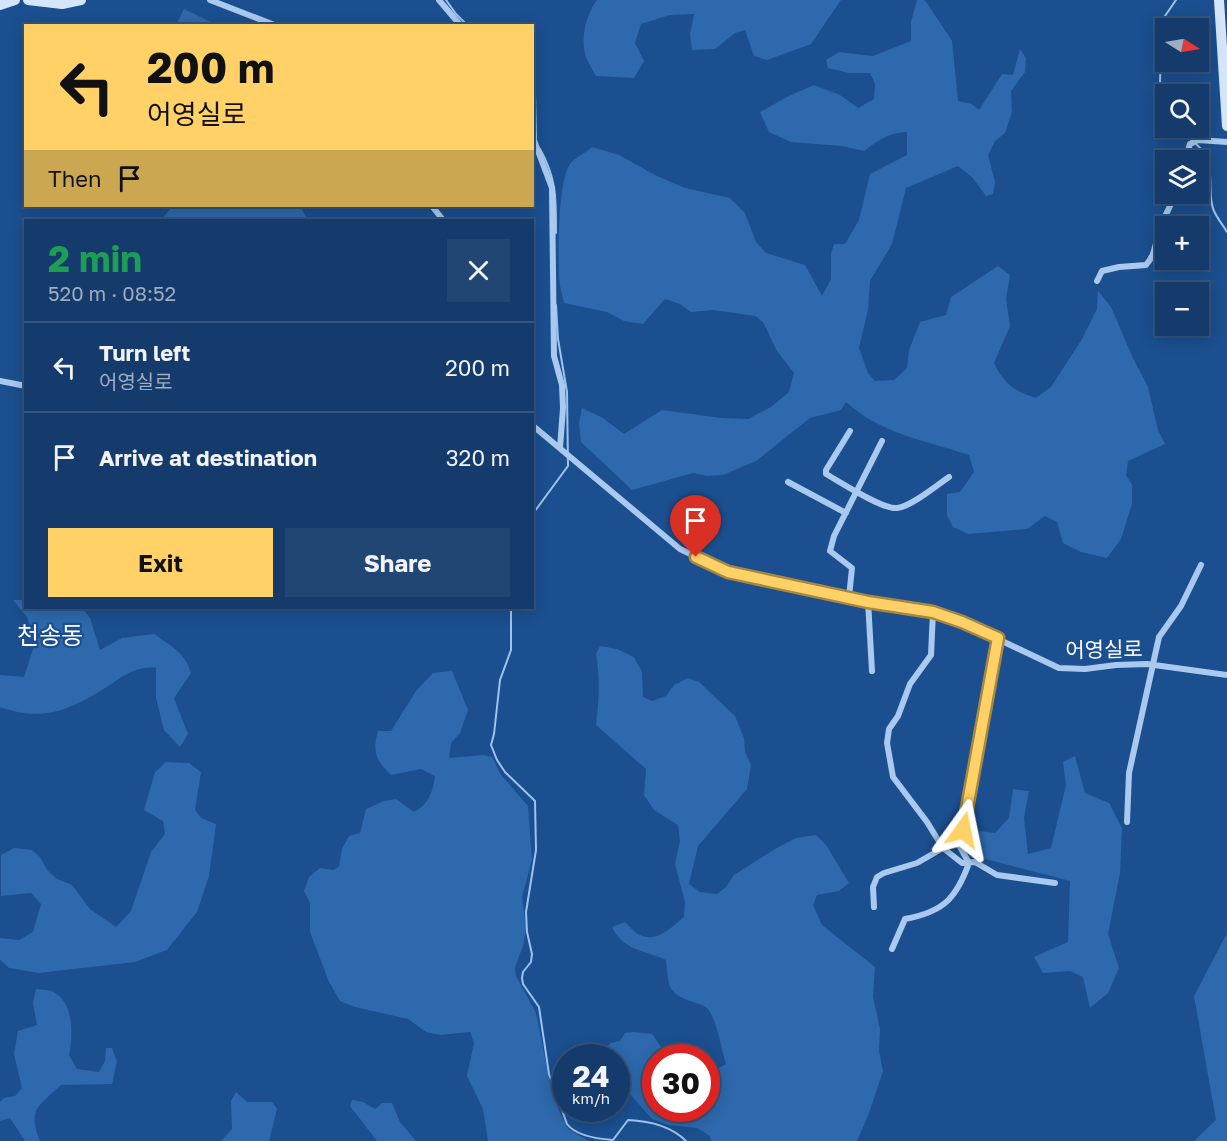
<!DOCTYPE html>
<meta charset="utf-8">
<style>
:root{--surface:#143b6b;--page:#214673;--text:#f1f3f6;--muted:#9dadc1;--line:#33557e;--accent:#ffd166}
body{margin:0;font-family:"Golos Text","Noto Sans KR",sans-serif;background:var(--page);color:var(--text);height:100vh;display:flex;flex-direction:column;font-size:22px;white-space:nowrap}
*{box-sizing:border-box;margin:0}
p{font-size:20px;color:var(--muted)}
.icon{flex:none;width:33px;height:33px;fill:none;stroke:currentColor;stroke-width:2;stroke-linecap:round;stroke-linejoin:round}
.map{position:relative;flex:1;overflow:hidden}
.sheet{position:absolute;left:24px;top:219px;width:510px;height:390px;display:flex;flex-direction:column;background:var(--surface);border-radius:0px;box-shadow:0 3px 15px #0003,0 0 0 2px var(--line)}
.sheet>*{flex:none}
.top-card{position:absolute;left:24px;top:24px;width:510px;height:183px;border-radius:0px;box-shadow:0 3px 15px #0003,0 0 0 2px var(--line);background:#ffd166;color:#111;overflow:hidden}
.needle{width:39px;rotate:101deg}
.buttons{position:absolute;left:1155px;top:18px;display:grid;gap:12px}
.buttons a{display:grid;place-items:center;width:54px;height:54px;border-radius:0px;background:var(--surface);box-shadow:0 3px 15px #0003,0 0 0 2px var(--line);font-size:30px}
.speed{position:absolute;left:552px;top:1044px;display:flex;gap:12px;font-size:30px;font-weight:700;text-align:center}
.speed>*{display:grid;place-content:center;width:78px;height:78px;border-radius:50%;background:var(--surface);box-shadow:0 3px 15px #0003,0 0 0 2px var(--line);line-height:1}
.speed small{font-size:15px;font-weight:400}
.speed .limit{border:9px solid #d22;background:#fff;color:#111}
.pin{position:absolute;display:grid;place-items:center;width:51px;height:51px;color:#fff;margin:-62px -26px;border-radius:50% 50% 50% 0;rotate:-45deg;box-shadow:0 0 6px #0007}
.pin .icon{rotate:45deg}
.me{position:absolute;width:66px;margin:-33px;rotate:12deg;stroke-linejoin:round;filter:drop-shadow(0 0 4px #0008)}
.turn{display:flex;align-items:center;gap:21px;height:126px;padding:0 24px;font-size:27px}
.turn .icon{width:78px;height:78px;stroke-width:2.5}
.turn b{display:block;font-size:42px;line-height:51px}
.then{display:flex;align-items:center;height:57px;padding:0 24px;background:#0003;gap:12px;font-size:22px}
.round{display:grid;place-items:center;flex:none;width:63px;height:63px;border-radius:0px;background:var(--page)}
.overview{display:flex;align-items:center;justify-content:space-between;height:102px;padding:0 24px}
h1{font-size:36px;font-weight:700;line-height:45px;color:#1e9e55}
.primary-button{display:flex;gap:12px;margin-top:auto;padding:12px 24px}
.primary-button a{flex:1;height:69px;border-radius:0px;background:var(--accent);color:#111;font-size:24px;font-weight:700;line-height:69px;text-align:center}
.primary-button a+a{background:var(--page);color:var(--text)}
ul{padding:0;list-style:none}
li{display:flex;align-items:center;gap:18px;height:90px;padding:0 24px;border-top:2px solid var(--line)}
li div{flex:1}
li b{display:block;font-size:22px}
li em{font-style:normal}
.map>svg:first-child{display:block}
.green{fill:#2e69ad}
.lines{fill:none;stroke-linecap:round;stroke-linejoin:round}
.stream{stroke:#9cc4f0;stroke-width:2}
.street{stroke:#a9c9ee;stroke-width:6}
.secondary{stroke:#d6e6fa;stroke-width:10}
.route-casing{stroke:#a68842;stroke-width:15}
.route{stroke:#ffd166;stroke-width:10}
.labels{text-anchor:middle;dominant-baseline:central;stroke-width:4.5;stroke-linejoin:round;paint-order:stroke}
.street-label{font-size:21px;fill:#fff;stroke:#1b4f8f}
.quarter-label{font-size:24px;fill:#fff;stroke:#1b4f8f}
</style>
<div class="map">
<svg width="1227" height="1141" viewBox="0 0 1227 1141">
<rect width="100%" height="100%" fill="#1b4f8f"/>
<path class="green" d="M597,0H841L811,44L767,60L754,56L745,30L735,33L715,49L692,50L690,34L694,14L670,15L641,24L635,43L644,61L634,78L596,76C593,70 589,65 587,59C579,42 586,14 597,0Z
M917,0H924L927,3L952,41L958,101L972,104L979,110L1002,74L1013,75L1020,49L1026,58L1025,72L1011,91L1012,112L1005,133L995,141L988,155L995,182L993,194L986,196L972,177L958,166L906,188L892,244L870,281L868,310L859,348L868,373L875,381L894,380L907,368L909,350L920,322L946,315L951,297L998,266L1010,275L1006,299L1010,326L994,363C1004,384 1014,391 1036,398L1051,387L1082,339L1097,309L1098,291L1111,307L1132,356L1148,387L1158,430L1165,444L1128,461L1126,475L1132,485V504L1121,539L1107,558L1081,552L1063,543L1057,522L1045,516L1027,529L968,534L953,527L947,515V494L960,492L974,472L969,455C927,441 879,433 846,402L841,410L810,418L756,461L723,475L707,476L693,473L632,490L581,442L579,424L582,408L603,418L624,434L662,410L721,418L748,419L771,407L789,392L794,373L777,351L763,322L755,316L714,310L691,312L680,304L665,299L643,324L624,321L607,312L564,303C562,294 559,284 559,275C558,251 558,181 570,164C573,159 587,152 592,147L619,155L655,175L685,188L730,198L745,213L756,242L766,253L805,265L822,296L831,279V254L834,244H845L859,220L870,174L907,155V132C890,132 877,141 864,151L842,146L791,142L769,132L760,112L787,97L814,85L840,95L858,108L874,99L875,84L870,73H849L828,68L826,60L839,52L873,56L911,41V22Z
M184,9L217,25H176Z
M173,206H300L307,219L161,220Z
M13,600H25L26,608H82L90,618L100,650L122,638L154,634C172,647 185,652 191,673L174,698L188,734L180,747L164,730L156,698V668C136,665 121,678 105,688C68,711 43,722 0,707V675L24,677L35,643L27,617Z
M600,646L617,649L634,657L642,672L643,697L652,701L666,696L674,685L688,678L699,682L735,716L744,738L745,752L751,765L747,789L698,846L689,884L700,892L717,894L726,887L734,875L775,849L796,838L816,835L826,845L849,883L839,891L817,895L813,905L822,925L875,967L873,997L880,1029L879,1051L883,1071L868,1116L857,1141H711L710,1136L697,1128L668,1125L652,1119L630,1094L617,1071L616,1058L607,1057L604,1048L611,1043L620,1041L625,1033L634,1032L652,1034L668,1057L656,1058V1108H706L707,1071H713L726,1064C721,1049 717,1017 706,1007C703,1005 696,1003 693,1002C666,993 669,986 666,960C645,950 623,951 612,927L625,922C629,926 635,933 640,935C657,943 672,927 684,917L685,902L675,864L680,841L678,825L654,810L644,795L646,769L596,725C599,701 600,678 596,654Z
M452,671L468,710L460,733L451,743L449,758L484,755L492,757L501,775L528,806L532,860L522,897L526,929L523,946L515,967L516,976L536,1013L551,1088L558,1108L568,1129L589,1141H488L483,1109L467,1076L474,1043L470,1032L440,1035L426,1032L408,1019L355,1007L340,1001L329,982L310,932V903L304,891L309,877L320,868L334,870L339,866L342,849L349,836L360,833L366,809L384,801L396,799L414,812C428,805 433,792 435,776L421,769L391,775C376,761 372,751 378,731H391L416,691L433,673Z
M1075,756L1085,793L1109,803L1122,828L1120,873L1108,934L1119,968L1108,993L1090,1008L1083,977L1070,971L1043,973L1034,957L1068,942L1070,881L974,856L968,838L973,830L995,833L1009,818L1013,789L1029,791L1024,818L1028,854L1051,848L1066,785L1063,762Z
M166,762L189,763L201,772L195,810L201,818L216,824L209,876L197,912L167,950L135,962L39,973L9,968L0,960V938L19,940L33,932L41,904L31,893L1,896V855L14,848L32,850L40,857L47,870L57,879L72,885L90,909L116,927L131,911L151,852L165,834L163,821L144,810L155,772Z
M1227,933V1141H1194L1216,1120L1194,996Z
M36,989C42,990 50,989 55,993C74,1004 73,1036 69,1055L77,1069L99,1072L105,1061L106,1048H112L117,1062L112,1084L61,1085C39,1106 27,1108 40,1141H25L10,1118L0,1121V1102L4,1098L15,1096L22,1088L14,1054L18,1031L37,1025L33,1003Z
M236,1092L247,1102H272L277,1109L269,1141H221L232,1129L231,1101Z
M352,1100L363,1102L375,1109L382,1103H392L400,1122L416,1141H377L350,1106Z"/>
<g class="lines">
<path class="stream" d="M446,0L456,14L468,26
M532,88L535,94L536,138
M1166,98L1160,83L1161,44L1165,16L1176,0
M1178,128L1192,140
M1196,144C1219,163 1205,191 1214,211C1217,218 1223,225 1227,232
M540,149C557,179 556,200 556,233
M532,515L568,466L567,392L558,339L556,305
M511,608V650L500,680L494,734L491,745L497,760L505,772L535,801L536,850L526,912L527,932L532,954L531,962L523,972L522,978L523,984L539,1007L549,1074L567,1124C576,1136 599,1139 613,1140L628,1120C650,1121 671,1126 686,1141"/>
<path class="street" d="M210,0L277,26
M439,0L461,26
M532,135L552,188L554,356L562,385L563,408L560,448
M1185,160L1190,144L1198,140L1227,142
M432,206L443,220
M1097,281L1102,271L1119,267L1146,265C1157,253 1155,239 1161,225C1166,214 1171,205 1175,194
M0,381L26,386
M532,425L680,549L728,572L868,601L933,612L962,622L1059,668L1085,669L1116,665L1147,664L1227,675
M850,431L826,470V474C840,482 883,510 897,508C911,507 937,485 949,477
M788,482L846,513
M849,597L852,568L830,551L834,536L882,441
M868,601L872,671
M933,612L931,655L910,684L898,716L889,729L887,743L893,777L927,822L943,848L962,863L975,862L997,875L1055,883
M1127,822L1129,773L1159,637L1181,606L1201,565
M969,863L959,845L967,814L998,638
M874,907L873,887L877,877L884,873L917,863L943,848
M892,949L905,919C943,912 956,899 969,863"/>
<path class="secondary" d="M28,0L62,4L81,0
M1219,0L1227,126
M0,5L15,0"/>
</g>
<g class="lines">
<g class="route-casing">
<path id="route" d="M696,557L728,572L868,602L933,612L962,622L998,638L963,830"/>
</g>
<use href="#route" class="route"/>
</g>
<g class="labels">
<g class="street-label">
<text transform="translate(1104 649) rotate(-1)">어영실로</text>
</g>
<g class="quarter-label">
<text x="50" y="634">천송동</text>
</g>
</g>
</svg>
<div class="buttons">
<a><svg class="needle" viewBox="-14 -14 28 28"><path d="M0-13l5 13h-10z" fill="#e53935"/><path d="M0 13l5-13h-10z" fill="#9dadc1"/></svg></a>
<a><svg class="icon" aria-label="search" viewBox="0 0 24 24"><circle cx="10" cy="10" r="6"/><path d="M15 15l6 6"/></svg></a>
<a><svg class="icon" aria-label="layers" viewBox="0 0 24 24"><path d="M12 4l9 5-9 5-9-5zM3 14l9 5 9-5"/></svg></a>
<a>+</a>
<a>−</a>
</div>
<div class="speed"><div>24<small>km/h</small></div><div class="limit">30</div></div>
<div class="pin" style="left:696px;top:557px;background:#d93025"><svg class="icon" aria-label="arrive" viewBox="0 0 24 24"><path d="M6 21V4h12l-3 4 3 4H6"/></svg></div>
<svg class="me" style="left:963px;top:830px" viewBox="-20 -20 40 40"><path d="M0-17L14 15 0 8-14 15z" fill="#ffd166" stroke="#fff" stroke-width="4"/></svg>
<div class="top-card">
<div class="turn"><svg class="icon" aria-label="left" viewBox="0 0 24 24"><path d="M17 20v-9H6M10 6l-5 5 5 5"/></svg><div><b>200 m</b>어영실로</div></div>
<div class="then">Then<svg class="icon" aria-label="arrive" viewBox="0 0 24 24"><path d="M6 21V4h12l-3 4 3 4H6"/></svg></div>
</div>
<section class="sheet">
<div class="overview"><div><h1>2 min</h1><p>520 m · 08:52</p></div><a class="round"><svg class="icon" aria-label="close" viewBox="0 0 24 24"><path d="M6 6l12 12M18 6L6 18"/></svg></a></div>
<ul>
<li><svg class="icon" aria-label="left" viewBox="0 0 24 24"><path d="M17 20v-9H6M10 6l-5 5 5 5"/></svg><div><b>Turn left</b><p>어영실로</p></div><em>200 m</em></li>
<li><svg class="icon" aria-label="arrive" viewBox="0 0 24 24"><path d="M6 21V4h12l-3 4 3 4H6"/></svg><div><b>Arrive at destination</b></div><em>320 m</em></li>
</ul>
<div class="primary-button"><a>Exit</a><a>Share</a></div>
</section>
</div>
